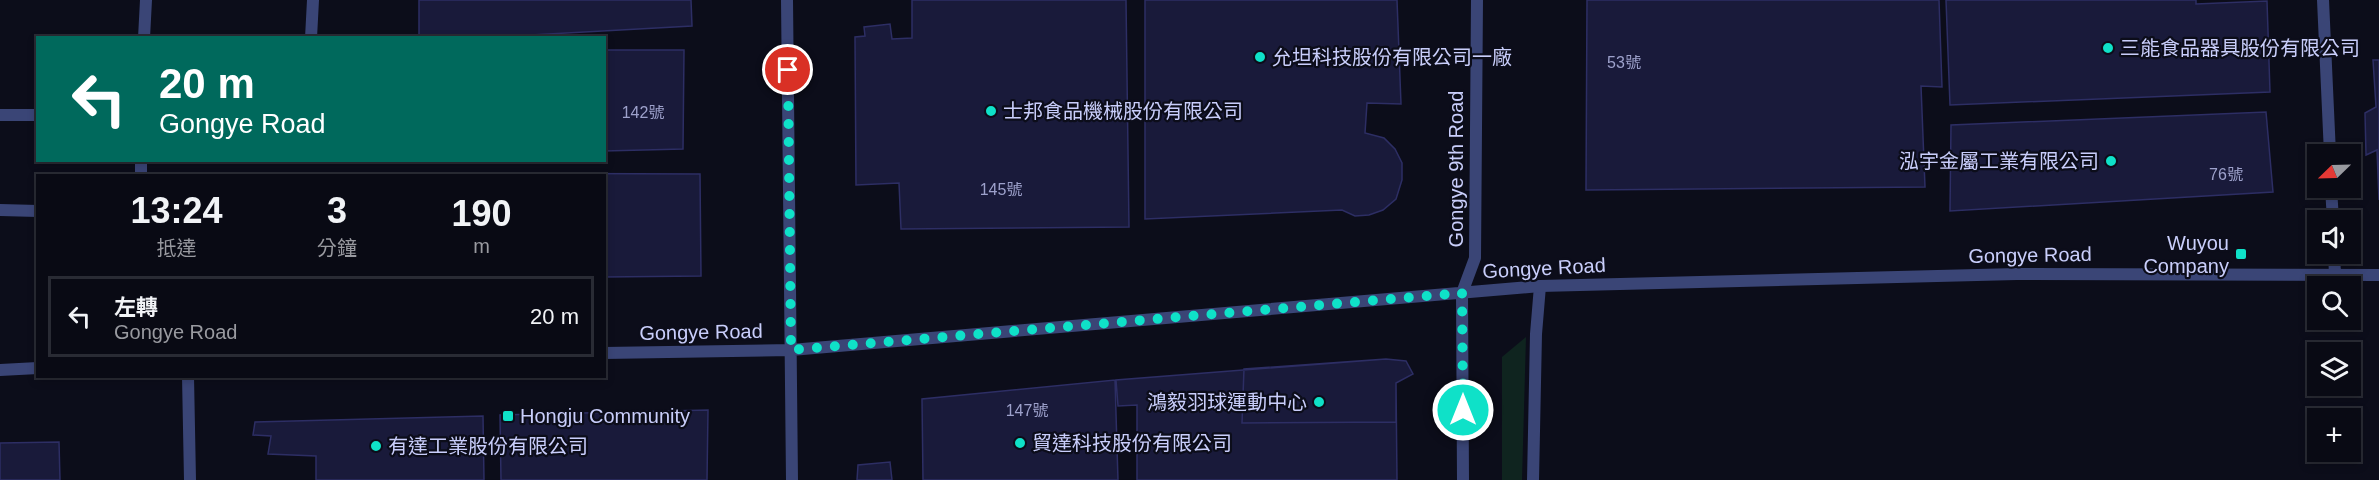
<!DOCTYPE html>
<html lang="zh-TW">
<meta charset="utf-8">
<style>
:root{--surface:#090a14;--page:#171822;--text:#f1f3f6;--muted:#999aa0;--line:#292b34}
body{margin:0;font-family:Helvetica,"Noto Sans TC",sans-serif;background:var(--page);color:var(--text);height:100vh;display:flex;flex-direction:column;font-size:22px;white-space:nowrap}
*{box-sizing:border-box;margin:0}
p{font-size:20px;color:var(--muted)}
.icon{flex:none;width:33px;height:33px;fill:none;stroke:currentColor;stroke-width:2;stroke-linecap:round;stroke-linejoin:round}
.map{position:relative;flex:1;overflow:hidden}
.panel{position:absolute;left:36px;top:174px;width:570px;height:204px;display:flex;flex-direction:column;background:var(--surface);border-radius:0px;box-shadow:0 3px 9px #0003,0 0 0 2px var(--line)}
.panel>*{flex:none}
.hud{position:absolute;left:36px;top:36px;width:570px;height:126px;border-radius:0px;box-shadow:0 3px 9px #0003,0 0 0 2px var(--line);background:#00695c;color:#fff;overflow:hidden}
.needle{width:39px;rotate:247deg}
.fabs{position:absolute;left:2307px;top:144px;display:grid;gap:12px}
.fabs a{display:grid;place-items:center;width:54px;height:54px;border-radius:0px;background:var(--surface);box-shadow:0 3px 9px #0003,0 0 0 2px var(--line);font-size:30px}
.pin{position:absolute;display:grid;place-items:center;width:51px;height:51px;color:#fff;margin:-26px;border:3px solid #fff;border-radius:50%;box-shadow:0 2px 6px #0007}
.me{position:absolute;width:66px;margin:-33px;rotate:0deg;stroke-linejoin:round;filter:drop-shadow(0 0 4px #0008)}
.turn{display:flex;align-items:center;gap:21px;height:126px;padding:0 24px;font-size:27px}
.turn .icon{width:78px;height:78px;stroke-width:2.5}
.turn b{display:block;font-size:42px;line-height:51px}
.eta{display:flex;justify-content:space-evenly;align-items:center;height:102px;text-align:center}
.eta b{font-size:36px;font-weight:800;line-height:42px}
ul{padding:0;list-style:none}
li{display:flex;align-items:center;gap:18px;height:81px;margin:0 12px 9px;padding:0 12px;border:3px solid var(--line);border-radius:0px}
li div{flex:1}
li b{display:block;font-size:22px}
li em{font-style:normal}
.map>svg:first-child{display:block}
.green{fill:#0f241f}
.building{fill:#191a3a;stroke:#2d2e64;stroke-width:1.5}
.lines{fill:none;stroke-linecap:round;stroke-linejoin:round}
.lane{stroke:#3a4576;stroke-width:12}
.street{stroke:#3a4576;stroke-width:12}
.route{stroke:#0fe1c8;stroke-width:10;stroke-dasharray:0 18}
.poi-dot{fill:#0fe1c8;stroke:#0c0d1a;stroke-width:2}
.labels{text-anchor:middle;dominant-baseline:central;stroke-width:4.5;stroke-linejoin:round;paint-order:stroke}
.number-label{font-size:16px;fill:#9da1cb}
.poi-label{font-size:20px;fill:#c9cefb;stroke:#0c0d1a;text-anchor:start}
.street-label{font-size:20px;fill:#c9cefb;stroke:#0c0d1a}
</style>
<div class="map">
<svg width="2379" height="480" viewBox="0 0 2379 480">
<rect width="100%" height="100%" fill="#0c0d1a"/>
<path class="green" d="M1526,337L1522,480H1502V357Z"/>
<path class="building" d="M419,0H691L692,26L476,38H419Z
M912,0H1126L1129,227L901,229L899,183L856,185L855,37L865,36L864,27L890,24L892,39L912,38Z
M1145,0H1397L1401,104L1367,103L1365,133L1384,138L1395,149L1402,163V180L1396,199L1383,210L1369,215L1355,216L1342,210L1145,219Z
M1587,0H1939L1942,87L1921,86L1925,187L1586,190Z
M1946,0H2196V4L2267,1L2270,92L1950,105Z
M604,50H684L683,149L604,151Z
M2373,60H2379V200L2377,150L2366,155L2365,113L2376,107Z
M2266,112L2273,192L1950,211L1951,125Z
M414,173L700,174L701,276L604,277V176H414Z
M1386,359L1406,361L1413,374L1396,383L1397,480H1137V405L1118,406L1116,380Z
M1386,359L1406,361L1413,374L1396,383V422L1242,423L1244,369Z
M1115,380L1118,480H923L922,399Z
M708,410L707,480H501L500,415Z
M483,416L484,480H316V456L268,454L271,436L253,435L255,422Z
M59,442L60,480H0V443Z
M890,462L892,480H857L858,465Z"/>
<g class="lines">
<path class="lane" d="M144,38L146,0
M311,38L313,0
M0,115H38
M141,176V160
M1533,480L1536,334L1540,286"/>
<path class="street" d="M787,0L792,480
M2323,0L2330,154
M2331,188L2333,220
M0,210L38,211
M2334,254L2335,274
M604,353L791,350L1540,286L2017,274L2379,275
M0,370L38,368
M188,376L190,480
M1463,480L1462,293L1475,258L1477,0"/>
</g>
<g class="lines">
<path class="route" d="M788,70L791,350L1462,293L1463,410"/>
</g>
<g class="poi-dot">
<circle cx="2108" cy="48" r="6"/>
<circle cx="1260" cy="57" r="6"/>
<circle cx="991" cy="111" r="6"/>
<circle cx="2111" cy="161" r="6"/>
<rect x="2235" y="248" width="12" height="12" rx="3"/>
<circle cx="1319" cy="402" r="6"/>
<rect x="502" y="410" width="12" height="12" rx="3"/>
<circle cx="1020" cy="443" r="6"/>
<circle cx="376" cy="446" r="6"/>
</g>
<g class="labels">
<g class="number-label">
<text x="1624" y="62">53號</text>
<text x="643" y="112">142號</text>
<text x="2226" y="174">76號</text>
<text x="1001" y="189">145號</text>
<text x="1027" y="410">147號</text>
</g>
<g class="poi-label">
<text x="2120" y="48">三能食品器具股份有限公司</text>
<text x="1272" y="57">允坦科技股份有限公司一廠</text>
<text x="1003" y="111">士邦食品機械股份有限公司</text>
<text x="2099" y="161" text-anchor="end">泓宇金屬工業有限公司</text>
<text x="2229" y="243" text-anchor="end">Wuyou<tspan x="2229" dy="23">Company</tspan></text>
<text x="1307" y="402" text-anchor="end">鴻毅羽球運動中心</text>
<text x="520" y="416">Hongju Community</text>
<text x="1032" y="443">貿達科技股份有限公司</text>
<text x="388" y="446">有達工業股份有限公司</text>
</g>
<g class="street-label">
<text transform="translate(1456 169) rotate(-90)">Gongye 9th Road</text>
<text transform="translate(2030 255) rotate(-1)">Gongye Road</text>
<text transform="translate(1544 268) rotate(-3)">Gongye Road</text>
<text transform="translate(701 332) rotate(-1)">Gongye Road</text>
</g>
</g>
</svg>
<div class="fabs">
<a><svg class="needle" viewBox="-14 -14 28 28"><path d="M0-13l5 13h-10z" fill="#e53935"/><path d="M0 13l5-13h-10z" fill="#999aa0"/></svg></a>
<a><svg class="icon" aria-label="sound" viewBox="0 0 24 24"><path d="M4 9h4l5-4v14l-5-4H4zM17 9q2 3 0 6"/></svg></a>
<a><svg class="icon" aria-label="search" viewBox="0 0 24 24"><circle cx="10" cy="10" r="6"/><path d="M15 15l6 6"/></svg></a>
<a><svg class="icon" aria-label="layers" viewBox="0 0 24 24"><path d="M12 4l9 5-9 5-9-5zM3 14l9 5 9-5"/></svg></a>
<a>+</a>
</div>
<div class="pin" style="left:788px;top:70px;background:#d93025"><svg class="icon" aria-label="arrive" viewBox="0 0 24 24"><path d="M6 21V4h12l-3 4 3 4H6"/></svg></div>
<svg class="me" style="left:1463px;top:410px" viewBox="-20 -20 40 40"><circle r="17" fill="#0fe1c8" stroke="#fff" stroke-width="3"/><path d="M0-11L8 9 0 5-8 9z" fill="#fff"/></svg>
<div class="hud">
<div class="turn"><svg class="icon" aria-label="left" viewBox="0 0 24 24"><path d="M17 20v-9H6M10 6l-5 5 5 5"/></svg><div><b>20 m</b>Gongye Road</div></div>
</div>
<section class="panel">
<div class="eta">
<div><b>13:24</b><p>抵達</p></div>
<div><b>3</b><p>分鐘</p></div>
<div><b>190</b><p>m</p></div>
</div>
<ul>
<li><svg class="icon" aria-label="left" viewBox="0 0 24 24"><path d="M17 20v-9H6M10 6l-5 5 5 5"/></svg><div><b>左轉</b><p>Gongye Road</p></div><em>20 m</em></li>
</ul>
</section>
</div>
